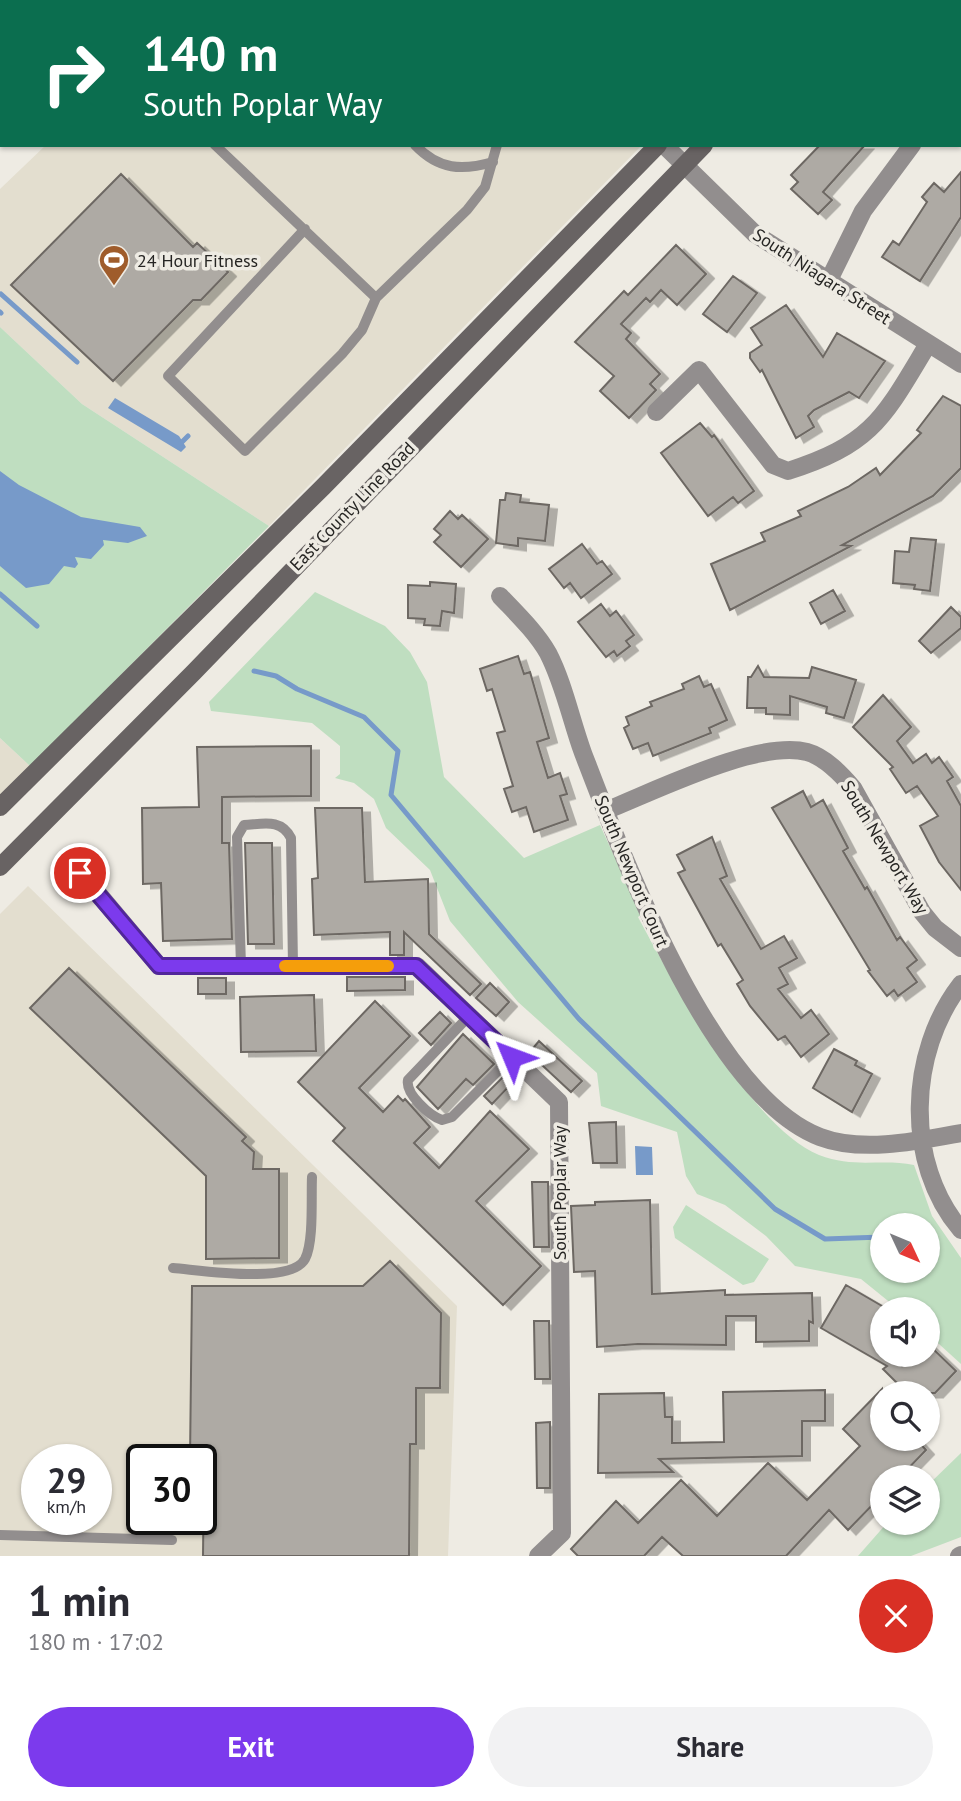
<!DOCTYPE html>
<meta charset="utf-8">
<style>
:root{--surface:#fff;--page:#f2f2f3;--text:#2b2b33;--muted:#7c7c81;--accent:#7c3aed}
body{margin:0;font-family:"PT Sans",sans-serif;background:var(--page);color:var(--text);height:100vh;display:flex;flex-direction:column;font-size:26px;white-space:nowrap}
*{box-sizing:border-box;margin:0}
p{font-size:23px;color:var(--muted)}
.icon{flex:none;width:38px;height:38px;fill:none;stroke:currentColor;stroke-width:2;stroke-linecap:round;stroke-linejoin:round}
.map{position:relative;height:1556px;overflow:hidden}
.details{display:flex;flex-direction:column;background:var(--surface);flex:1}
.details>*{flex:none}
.guide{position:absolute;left:0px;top:0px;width:962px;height:147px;box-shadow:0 2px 5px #0004;background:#0b6e4f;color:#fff;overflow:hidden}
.needle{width:46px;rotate:134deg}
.controls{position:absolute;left:870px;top:1213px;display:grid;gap:14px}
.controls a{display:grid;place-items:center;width:70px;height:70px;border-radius:50%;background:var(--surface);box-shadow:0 2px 5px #0004;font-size:35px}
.speed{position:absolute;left:21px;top:1444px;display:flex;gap:14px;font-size:35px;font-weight:700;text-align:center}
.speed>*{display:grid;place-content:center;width:91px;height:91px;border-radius:50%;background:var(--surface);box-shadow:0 2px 5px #0004;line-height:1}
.speed small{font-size:18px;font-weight:400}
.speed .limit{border:4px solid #111;border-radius:10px;background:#fff;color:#111}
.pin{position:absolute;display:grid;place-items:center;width:60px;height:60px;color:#fff;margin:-30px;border:4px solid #fff;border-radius:50%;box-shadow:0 2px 7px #0007}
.me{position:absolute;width:77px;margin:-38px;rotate:314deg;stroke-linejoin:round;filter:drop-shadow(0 0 5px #0008)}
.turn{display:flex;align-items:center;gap:24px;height:147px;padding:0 28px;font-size:32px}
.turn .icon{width:91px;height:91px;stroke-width:2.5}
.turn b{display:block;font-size:49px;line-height:60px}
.round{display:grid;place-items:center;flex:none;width:74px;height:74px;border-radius:37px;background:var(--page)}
.overview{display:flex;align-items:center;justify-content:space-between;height:119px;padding:0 28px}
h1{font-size:42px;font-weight:700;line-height:52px}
.primary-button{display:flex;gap:14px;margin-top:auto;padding:14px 28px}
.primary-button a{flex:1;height:80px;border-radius:42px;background:var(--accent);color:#fff;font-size:28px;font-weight:700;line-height:80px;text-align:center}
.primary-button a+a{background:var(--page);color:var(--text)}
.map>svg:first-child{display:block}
.built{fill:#e3decf;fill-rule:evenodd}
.green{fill:#bfdec0;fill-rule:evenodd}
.water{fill:#779ac9}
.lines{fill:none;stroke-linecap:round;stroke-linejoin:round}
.stream{stroke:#779ac9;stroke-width:5}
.building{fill:#aeaaa4;stroke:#6d6863;stroke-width:2;filter:url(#shadow)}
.lane{stroke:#928e8e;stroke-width:10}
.street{stroke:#928e8e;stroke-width:18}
.secondary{stroke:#686363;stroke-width:18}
.highway{stroke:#322c2c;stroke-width:21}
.route-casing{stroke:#51269a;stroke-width:18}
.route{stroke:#7c3aed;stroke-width:12}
.slow{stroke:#f59e0b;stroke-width:12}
.labels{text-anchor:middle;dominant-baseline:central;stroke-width:7;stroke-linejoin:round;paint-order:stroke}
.poi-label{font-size:18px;fill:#262523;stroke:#eeebe3;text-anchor:start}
.street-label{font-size:18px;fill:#262523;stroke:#eeebe3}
</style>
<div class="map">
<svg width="961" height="1556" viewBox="0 0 961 1556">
<defs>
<filter id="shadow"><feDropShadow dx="8" dy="4.5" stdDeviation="0" flood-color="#0004"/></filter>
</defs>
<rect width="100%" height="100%" fill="#eeebe3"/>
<path class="built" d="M236,0H782L233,2Z
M46,145H642L269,526L82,404L0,327V189Z
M0,738L30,766L0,795Z
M28,886L457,1306L448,1556H0V914ZM37,1460H96V1519H37ZM142,1460H201V1519H142Z"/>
<path class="green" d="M0,327L82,404L269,526L30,766L0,738Z
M315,592L385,626L410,652L427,682L444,777L524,858L600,825L641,915L638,917C673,982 752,1128 819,1155C856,1169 881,1158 914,1165L932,1216L961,1258V1364L928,1334V1309H898L861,1279L795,1266L766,1236L725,1205L697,1194L686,1176L677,1132L601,1106L597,1073L518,1002L450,921L430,870L386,828L374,799L354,783L335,778L340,774V746L312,723L211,711L209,702ZM882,1225H928V1270H882Z
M686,1205L769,1259L754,1282L743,1285L675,1238L673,1227Z
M961,1453V1537L911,1556H858L887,1523L928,1522V1485Z"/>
<path class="water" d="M115,398L179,436L186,447L181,452L108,408Z
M0,471L19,485L81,517L140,527L147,536L128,543L103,540L104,545L91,559L75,557L78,564L75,568L64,566L49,584L26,588L0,566Z
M635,1146L652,1147L653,1175H636Z"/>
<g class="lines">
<path class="stream" d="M1,294L77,362
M0,312L1,313
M181,443L188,436
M0,594L37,626
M254,671L276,676L297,689L364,717L398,751L391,795L579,1019L775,1209L825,1239L882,1237"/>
</g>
<path class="building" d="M820,145H865L823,192L832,200L818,214L791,189L798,182L791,175Z
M961,172V217L920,281L882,257L893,241L899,245L927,202L922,197L934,183L944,192Z
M121,174L193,247L197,243L228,272L201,300H193L113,381L11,285Z
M676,245L706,274L677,305L661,290L650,302L646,298L621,324L631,333L626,339L660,374L650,384L656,390L629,418L600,391L614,376L575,342L624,291L628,295Z
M733,276L757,293L727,332L703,314Z
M786,305L823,357L837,333L885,361L859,398L849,392L814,410L808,416L814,427L796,438L762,370L760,372L750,358V353L762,345L751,328Z
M943,396L961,406V468L933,496L842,545L851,546L730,610L711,564L765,541L761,533L801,516L798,511L848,487L876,468L880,475L921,433L917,430Z
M700,423L712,437L714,435L754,491L738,503L733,497L708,516L661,453Z
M506,493L521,495L520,502L549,505L545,541L518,538V546L496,543L500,500H505Z
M450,511L458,519L462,515L488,539L461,567L434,542L441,535L434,529Z
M911,538L936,540L930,591L914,589L915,585L893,583L895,551L909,552Z
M582,544L597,564L602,561L612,574L581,598L570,583L564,588L549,569Z
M430,582L456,584L454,613L442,611L440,626L424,625L425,619L408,618V585L430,586Z
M833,590L845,611L821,624L810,603Z
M601,604L610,616L616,611L634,635L626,641L630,646L617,656L614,651L606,657L578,622Z
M951,607L961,617V628L931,653L919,641Z
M518,656L524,674L530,672L549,738L537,742L548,778L560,773L567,794L560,796L568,820L534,832L526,807L512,812L504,789L513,786L497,733L505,731L492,689L487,691L480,669Z
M758,666L764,677L809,678L812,667L856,680L844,718L826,713L827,707L790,696V715L766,714V708H747L748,677H751Z
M699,676L704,687L711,684L727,720L709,728L711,733L653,756L648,743L633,749L624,728L629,725L626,717L652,706L650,702L684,689L682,684Z
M883,695L911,727L897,741L913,763L926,754L932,763L939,757L953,777L947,781L961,806V890L939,862L920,826L938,816L917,786L906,793L890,769L893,767L853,727Z
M311,746V796L222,797V843H229L232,939L163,941L161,883L143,884L142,808L199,807L197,747Z
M803,791L811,807L823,800L848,848L843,851L865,889L867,887L897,940L900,937L917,960L907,968L917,982L898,996L894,990L887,996L868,971L870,970L772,808Z
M315,808H362L365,882L428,879L429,934L481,984L470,995L404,932V955H390V932L314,935L312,879L318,878Z
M712,837L727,876L720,879L761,949L784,936L797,958L779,968L788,984L778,989L801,1018L811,1010L829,1034L801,1057L785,1036L778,1040L750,1006L737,984L743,980L721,944L718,946L678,873L685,870L677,855Z
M245,843H272L274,944H248Z
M69,968L246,1137L242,1141L254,1152L253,1169H279V1258L206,1259V1176L30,1008Z
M347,977H405V990L347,991Z
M198,978H226V994H198Z
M490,983L509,1002L496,1016L476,998Z
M314,995L316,1051L241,1052L240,997Z
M375,1001L410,1036L359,1088L383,1112L398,1096L403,1101L405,1099L430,1127L414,1143L439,1168L490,1111L529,1149L476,1201L541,1266L503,1305L333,1141L345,1128L298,1082Z
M440,1012L451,1023L431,1045L419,1033Z
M463,1034L494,1064L473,1085L466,1079L438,1109L417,1087Z
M539,1041L582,1081L571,1092L529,1053Z
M834,1049L857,1061L855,1065L872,1074L852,1112L813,1088Z
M505,1075L513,1082L492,1104L484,1096Z
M616,1122L617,1163H593L589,1123Z
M532,1182H548L549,1247H534Z
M650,1200L652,1294L725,1290V1295L812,1293L813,1323L809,1321V1341L756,1342V1316H726V1345L638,1344L597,1347L595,1271L574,1272L571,1206L595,1205V1202Z
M390,1261L441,1313L440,1388H416V1444H410L409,1556H203L204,1466H201V1460H190L192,1286H363Z
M846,1285L882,1306V1354H890L902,1366L913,1354H928V1344L956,1371L935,1393H907L883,1369L887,1366L821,1328Z
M534,1321H549L550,1379H535Z
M882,1389V1438H896L905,1448L915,1438L926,1450L900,1477H882V1495L848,1530L829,1510L786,1556H683L662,1537L644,1556H578L571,1549L616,1501L638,1523L681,1480L717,1516L768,1463L807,1500L860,1446L843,1429Z
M825,1390V1421H802V1456L659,1459L673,1472L598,1473L599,1394L664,1393L665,1417H672V1443L724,1442L723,1392Z
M550,1422V1488H537L536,1423Z"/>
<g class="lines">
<path class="lane" d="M528,2L529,0
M215,145L376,298L467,210L485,187L497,145
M415,145C439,170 462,171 493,162
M305,229L168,376L245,451L342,354L362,330L376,298
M241,966L237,837L244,825C263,824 281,818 291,838L293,966
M469,1016L408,1080C405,1094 430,1116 442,1120L452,1117L512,1057
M173,1268C200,1270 291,1285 305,1259C314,1242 311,1198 312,1177
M0,1535L172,1540"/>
<path class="street" d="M690,2L693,0
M664,145L755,234L961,364
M829,280L863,211L912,145
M656,412L699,370L773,465L788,471C873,444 884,417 928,344
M500,596C517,614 536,632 548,653C564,684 571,720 583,753C623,857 711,1095 820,1137C862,1153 918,1141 961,1133
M607,810C655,791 759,739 807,752C825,757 841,774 853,788L922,912L935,928L961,948
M80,872L159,966H417L559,1102L562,1533L538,1556
M961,984C908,1052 904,1163 961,1230
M959,1556L961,1555"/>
<path class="secondary" d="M795,2L796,0
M841,2L843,0
M0,807L323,487L658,145
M0,867L194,672L704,145"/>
<path class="highway" d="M95,2L97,0
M0,90L2,88"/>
</g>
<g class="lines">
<g class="route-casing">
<path id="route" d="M80,873L159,966H416L512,1057"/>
</g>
<use href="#route" class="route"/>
<path class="slow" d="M285,966H388"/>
</g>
<defs>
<g id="stadium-pin" transform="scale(1.575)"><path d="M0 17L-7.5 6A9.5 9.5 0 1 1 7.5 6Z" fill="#9f5c2b" stroke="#eeebe3"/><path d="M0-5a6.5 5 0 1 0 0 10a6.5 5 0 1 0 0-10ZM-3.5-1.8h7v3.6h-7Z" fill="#fff"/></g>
</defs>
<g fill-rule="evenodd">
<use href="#stadium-pin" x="114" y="260"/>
</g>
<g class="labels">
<g class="poi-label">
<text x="137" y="260">24 Hour Fitness</text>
</g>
<g class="street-label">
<text transform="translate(822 276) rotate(33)">South Niagara Street</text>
<text transform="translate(352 506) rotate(-46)">East County Line Road</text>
<text transform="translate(885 847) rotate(59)">South Newport Way</text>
<text transform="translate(632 871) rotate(67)">South Newport Court</text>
<text transform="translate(559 1193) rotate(-90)">South Poplar Way</text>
</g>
</g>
</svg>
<div class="controls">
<a><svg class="needle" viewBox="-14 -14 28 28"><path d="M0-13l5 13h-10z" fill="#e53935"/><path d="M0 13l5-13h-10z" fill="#7c7c81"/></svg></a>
<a><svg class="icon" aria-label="sound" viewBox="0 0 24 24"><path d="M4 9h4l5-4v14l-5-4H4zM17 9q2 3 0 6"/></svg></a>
<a><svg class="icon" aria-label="search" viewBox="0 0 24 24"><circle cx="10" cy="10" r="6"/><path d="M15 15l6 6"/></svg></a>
<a><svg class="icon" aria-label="layers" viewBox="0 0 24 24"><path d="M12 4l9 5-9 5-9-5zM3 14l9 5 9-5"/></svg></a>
</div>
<div class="speed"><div>29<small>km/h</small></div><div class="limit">30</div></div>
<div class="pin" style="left:80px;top:873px;background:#d93025"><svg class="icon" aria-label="arrive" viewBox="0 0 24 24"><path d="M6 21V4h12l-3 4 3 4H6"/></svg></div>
<svg class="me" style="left:512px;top:1057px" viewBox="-20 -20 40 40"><path d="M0-17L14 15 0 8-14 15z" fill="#7c3aed" stroke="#fff" stroke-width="4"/></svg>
<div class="guide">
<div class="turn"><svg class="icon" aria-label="right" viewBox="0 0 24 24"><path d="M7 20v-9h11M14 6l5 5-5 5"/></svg><div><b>140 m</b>South Poplar Way</div></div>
</div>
</div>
<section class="details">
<div class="overview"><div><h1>1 min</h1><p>180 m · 17:02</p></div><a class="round" style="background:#d93025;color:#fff"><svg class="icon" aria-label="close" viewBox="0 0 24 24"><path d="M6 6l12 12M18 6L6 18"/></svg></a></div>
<div class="primary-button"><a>Exit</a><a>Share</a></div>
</section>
